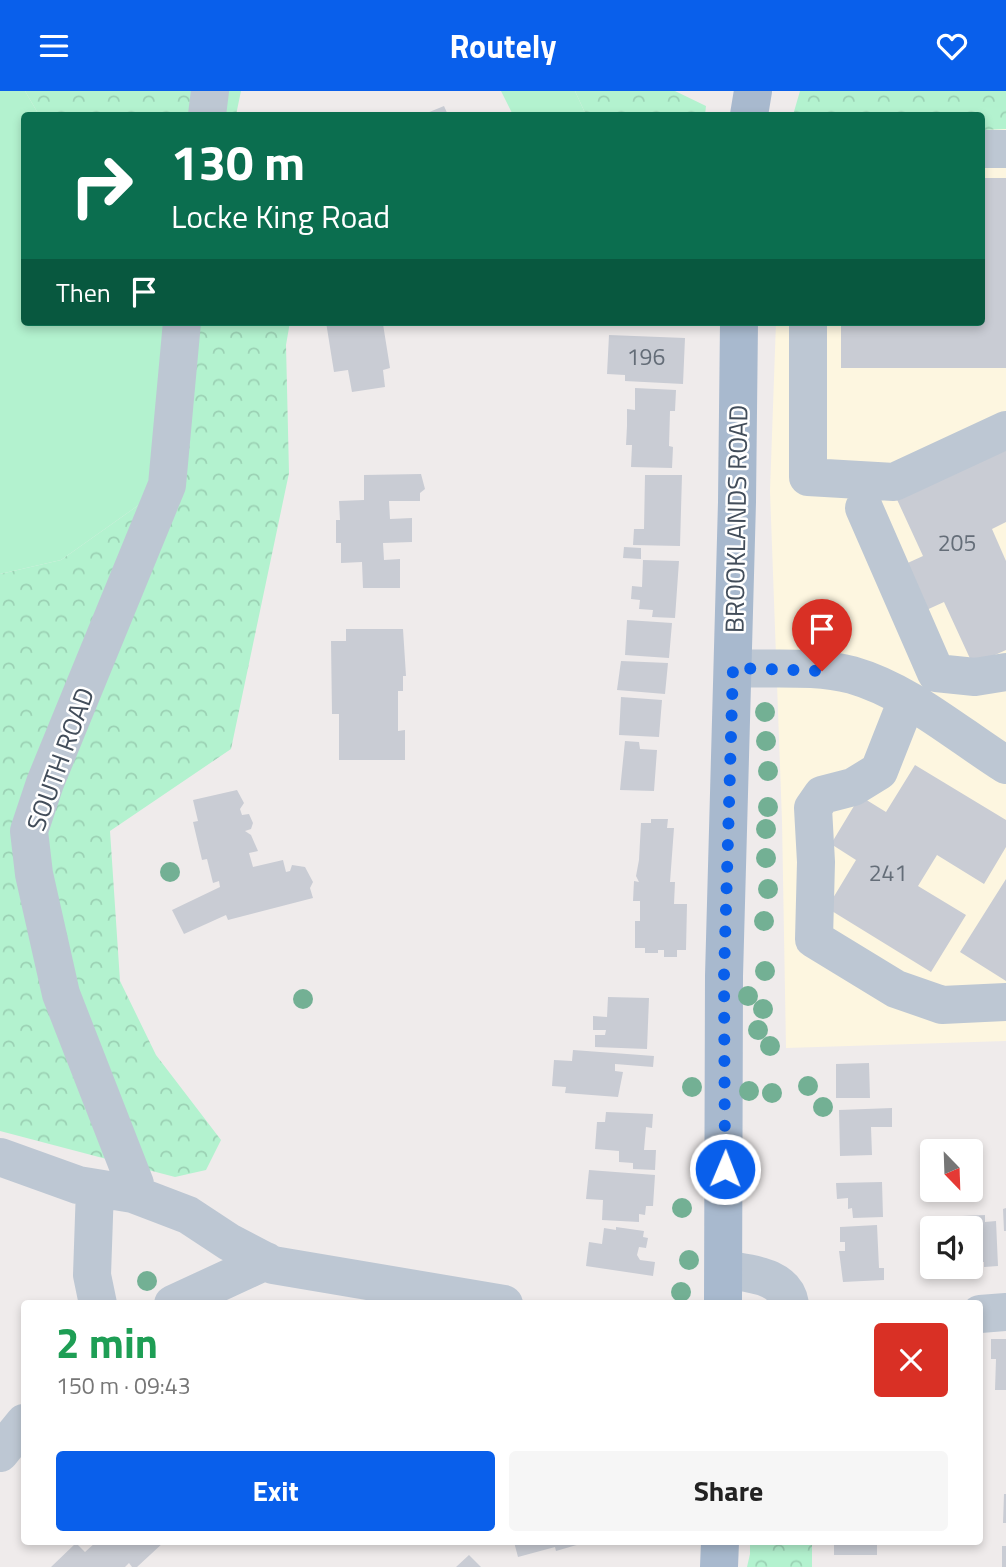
<!DOCTYPE html>
<meta charset="utf-8">
<style>
:root{--surface:#fff;--page:#f6f6f6;--text:#222;--muted:#767676;--accent:#095feb}
body{margin:0;font-family:"Titillium Web",sans-serif;background:var(--page);color:var(--text);height:100vh;display:flex;flex-direction:column;font-size:26px;white-space:nowrap}
*{box-sizing:border-box;margin:0}
p{font-size:23px;color:var(--muted)}
.icon{flex:none;width:38px;height:38px;fill:none;stroke:currentColor;stroke-width:2;stroke-linecap:round;stroke-linejoin:round}
.map{position:relative;flex:1;overflow:hidden}
.sheet{position:absolute;left:21px;top:1209px;width:962px;height:245px;display:flex;flex-direction:column;background:var(--surface);border-radius:7px;box-shadow:0 4px 10px #0003}
.sheet>*{flex:none}
.guide{position:absolute;left:21px;top:21px;width:964px;height:214px;border-radius:7px;box-shadow:0 4px 10px #0003;background:#0b6e4f;color:#fff;overflow:hidden}
.needle{width:46px;rotate:157deg}
.fabs{position:absolute;left:920px;top:1048px;display:grid;gap:14px}
.fabs a{display:grid;place-items:center;width:63px;height:63px;border-radius:7px;background:var(--surface);box-shadow:0 4px 10px #0003;font-size:35px}
.pin{position:absolute;display:grid;place-items:center;width:60px;height:60px;color:#fff;margin:-72px -30px;border-radius:50% 50% 50% 0;rotate:-45deg;box-shadow:0 0 7px #0007}
.pin .icon{rotate:45deg}
.me{position:absolute;width:77px;margin:-38px;rotate:1deg;stroke-linejoin:round;filter:drop-shadow(0 0 5px #0008)}
.turn{display:flex;align-items:center;gap:24px;height:147px;padding:0 35px;font-size:32px}
.turn .icon{width:91px;height:91px;stroke-width:2.5}
.turn b{display:block;font-size:49px;line-height:60px}
.then{display:flex;align-items:center;height:66px;padding:0 35px;background:#0003;gap:14px;font-size:26px}
.round{display:grid;place-items:center;flex:none;width:74px;height:74px;border-radius:7px;background:var(--page)}
.overview{display:flex;align-items:center;justify-content:space-between;height:119px;padding:0 35px}
h1{font-size:42px;font-weight:700;line-height:52px;color:#1e9e55}
.button{display:flex;gap:14px;margin-top:auto;padding:14px 35px}
.button a{flex:1;height:80px;border-radius:7px;background:var(--accent);color:#fff;font-size:28px;font-weight:700;line-height:80px;text-align:center}
.button a+a{background:var(--page);color:var(--text)}
header{display:flex;justify-content:space-between;align-items:center;height:91px;padding:0 35px;background:var(--accent);color:#fff;font-size:32px;font-weight:700}
.map>svg:first-child{display:block}
.commercial{fill:#fdf6e0}
.grass{fill:#b3f2cf}
.forest{fill:url(#forest-crowns)}
.building{fill:#c9ccd4}
.lines{fill:none;stroke-linecap:round;stroke-linejoin:round}
.minor{stroke:#bdc7d3;stroke-width:38}
.major{stroke:#a8b9ce;stroke-width:38}
.tree{fill:#73b094}
.route{stroke:#095feb;stroke-width:12;stroke-dasharray:0 21.6}
.labels{text-anchor:middle;dominant-baseline:central;stroke-width:5;stroke-linejoin:round;paint-order:stroke}
.number-label{font-size:23px;fill:#646d78}
.street-label{font-size:26px;fill:#424d5a;stroke:#fff}
</style>
<header><svg class="icon" aria-label="menu" viewBox="0 0 24 24"><path d="M4 6h16M4 12h16M4 18h16"/></svg>Routely<svg class="icon" aria-label="heart" viewBox="0 0 24 24"><path d="M12 20l-8-8c-3-5 5-10 8-4 3-6 11-1 8 4z"/></svg></header>
<div class="map">
<svg width="1006" height="1476" viewBox="0 0 1006 1476">
<defs>
<pattern id="forest-crowns" width="20" height="18" patternUnits="userSpaceOnUse" patternTransform="scale(1.75)"><rect width="20" height="18" fill="#b3f2cf"/><path d="M2 6a3 3 0 1 1 6 0M12 15a3 3 0 1 1 6 0" fill="none" stroke="#9bd1b4"/></pattern>
</defs>
<rect width="100%" height="100%" fill="#efebeb"/>
<path class="commercial" d="M1006,38V950L786,957L782,730L770,400L776,231H982V39Z"/>
<path class="grass" d="M0,0H25L39,24H24V231H179L167,394L61,469L0,483Z
M501,0H575L586,24H513Z"/>
<path class="forest" d="M25,0H241L236,24H39Z
M575,0H675L706,15L705,24H586Z
M800,0H1006V38L982,39V24H793Z
M179,231H290L286,254L289,382L231,658L110,740L120,890L156,964L221,1049L206,1079L175,1086L0,1040V483L61,469L167,394Z
M750,1451H812V1476H747L750,1463Z"/>
<path class="building" d="M444,15L448,24H422Z
M982,87H1006V277H841V231H982Z
M326,231H388L383,233L390,277L383,279L385,296L352,301L348,279L334,281Z
M609,244L685,247L683,293L625,290V284L607,283Z
M635,297L676,299L675,320H670L669,355L673,356L672,377L631,376L632,354H626L627,335V318L635,319Z
M1006,351V431L992,438L1006,470V559L973,574L944,511L922,521L901,475L923,465L894,402Z
M421,383L425,398L420,402V410H389L390,428L412,427V451L383,452L384,469L400,468V497H363L362,471L341,472V452H336V429H340L339,410L364,409V384Z
M645,384H682L680,455L633,454L634,438H644Z
M624,456L641,457V468L623,467Z
M643,469L679,470L675,527L652,526L653,519L639,518L640,509L631,508L632,495L642,496Z
M627,529L672,532L669,567L625,564Z
M346,538H403L406,585H403V600H398V640L405,639V669H339V623H332L331,550H346Z
M621,570L668,572L665,603L617,599Z
M621,606L662,609L659,646L619,644Z
M625,650L639,651L640,658L657,659L654,700L620,699Z
M915,674L1006,729V756L984,793L937,764L918,795L966,824L931,881L827,817L856,769L831,753L860,705L886,721Z
M237,699L244,712L240,718L242,724L249,723L253,732L251,738L245,740L251,744L258,760L249,762L253,776L283,769L286,781L290,780L292,774L305,776L313,791L310,797L313,807L228,829L226,824L184,843L172,819L220,796L219,790L213,792L207,768L202,769L193,731L198,730L193,709Z
M651,728H668L667,737H674L670,791H675L674,813H687L686,859H677V866H664V859H658V862H645V857H635V830H640V810H633L634,790L639,791L636,785L639,769L641,732H651Z
M1006,788V890L960,861Z
M608,906L649,907L647,958L595,956V944H605L606,939H593V925L607,926Z
M573,959L654,965L653,976L615,973V980L623,981L618,1006L565,1002L566,996L552,995L554,969L572,970Z
M869,972L870,1007H836V973Z
M892,1017V1036H871L872,1064L840,1065L839,1019Z
M606,1021L653,1023L652,1037L646,1036L644,1059H656L655,1079L633,1078V1072L619,1071V1060L595,1058L597,1031H605Z
M589,1079L655,1084L653,1115H646L645,1124L639,1123V1131L602,1129L603,1109L586,1108Z
M882,1091L883,1126L853,1127L852,1117L848,1118V1107L837,1108L836,1092Z
M1006,1117V1140H1004L1003,1118Z
M985,1124V1131L996,1130L998,1175L984,1176V1171H971V1138H962V1125Z
M877,1134L879,1177H884V1189L843,1191L839,1160H845V1151H840V1136Z
M616,1136L644,1140L643,1146L648,1147L646,1157L639,1156L637,1164L640,1169L655,1171L653,1185L586,1175L589,1151L602,1153L604,1137L616,1139Z
M991,1248H1006V1299H995L996,1268H991Z
M1004,1403H1006V1432H1003Z
M96,1451H164L137,1476H132L129,1472L125,1476H51L76,1452L85,1461Z
M514,1451H579L580,1453L556,1460L555,1456L518,1466Z
M834,1451H877V1464H834Z
M1002,1455H1006V1476H1002Z
M469,1464L481,1476H456Z"/>
<g class="lines">
<path class="minor" d="M207,24L210,0
M982,58H1006
M808,231V386L894,391L1006,339
M864,417L936,582L975,586L1006,581
M733,577C771,579 814,574 852,584C908,600 957,643 1006,674
M907,609L879,680L853,696L822,704L813,717L816,771L814,848L896,898L942,914L1006,911
M0,1066L78,1094L133,1103L188,1124L229,1151L273,1174L504,1213
M95,1097L92,1184L98,1213
M133,1103L135,1093L61,903L34,783L29,740L45,692L167,394L182,231
M724,1178C747,1183 785,1183 790,1213
M173,1213L266,1170
M980,1223L1006,1221
M0,1362L24,1332"/>
<path class="major" d="M749,24L753,0
M723,1213L724,885L737,411L739,231
M719,1476L720,1451"/>
</g>
<g class="tree">
<circle cx="765" cy="621" r="10"/>
<circle cx="766" cy="650" r="10"/>
<circle cx="768" cy="680" r="10"/>
<circle cx="768" cy="716" r="10"/>
<circle cx="766" cy="738" r="10"/>
<circle cx="766" cy="767" r="10"/>
<circle cx="170" cy="781" r="10"/>
<circle cx="768" cy="798" r="10"/>
<circle cx="764" cy="830" r="10"/>
<circle cx="765" cy="880" r="10"/>
<circle cx="748" cy="905" r="10"/>
<circle cx="303" cy="908" r="10"/>
<circle cx="763" cy="918" r="10"/>
<circle cx="758" cy="939" r="10"/>
<circle cx="770" cy="955" r="10"/>
<circle cx="808" cy="995" r="10"/>
<circle cx="692" cy="996" r="10"/>
<circle cx="749" cy="1000" r="10"/>
<circle cx="772" cy="1002" r="10"/>
<circle cx="823" cy="1016" r="10"/>
<circle cx="682" cy="1117" r="10"/>
<circle cx="689" cy="1169" r="10"/>
<circle cx="147" cy="1190" r="10"/>
<circle cx="681" cy="1201" r="10"/>
</g>
<g class="lines">
<path class="route" d="M725,1078L724,885L733,577L822,580"/>
</g>
<g class="labels">
<g class="number-label">
<text x="646" y="265">196</text>
<text x="957" y="451">205</text>
<text x="888" y="781">241</text>
</g>
<g class="street-label">
<text transform="translate(736 428) rotate(-89)">BROOKLANDS ROAD</text>
<text transform="translate(60 668) rotate(-70)">SOUTH ROAD</text>
</g>
</g>
</svg>
<div class="fabs">
<a><svg class="needle" viewBox="-14 -14 28 28"><path d="M0-13l5 13h-10z" fill="#e53935"/><path d="M0 13l5-13h-10z" fill="#767676"/></svg></a>
<a><svg class="icon" aria-label="sound" viewBox="0 0 24 24"><path d="M4 9h4l5-4v14l-5-4H4zM17 9q2 3 0 6"/></svg></a>
</div>
<div class="pin" style="left:822px;top:580px;background:#d93025"><svg class="icon" aria-label="arrive" viewBox="0 0 24 24"><path d="M6 21V4h12l-3 4 3 4H6"/></svg></div>
<svg class="me" style="left:725px;top:1078px" viewBox="-20 -20 40 40"><circle r="17" fill="#095feb" stroke="#fff" stroke-width="3"/><path d="M0-11L8 9 0 5-8 9z" fill="#fff"/></svg>
<div class="guide">
<div class="turn"><svg class="icon" aria-label="right" viewBox="0 0 24 24"><path d="M7 20v-9h11M14 6l5 5-5 5"/></svg><div><b>130 m</b>Locke King Road</div></div>
<div class="then">Then<svg class="icon" aria-label="arrive" viewBox="0 0 24 24"><path d="M6 21V4h12l-3 4 3 4H6"/></svg></div>
</div>
<section class="sheet">
<div class="overview"><div><h1>2 min</h1><p>150 m · 09:43</p></div><a class="round" style="background:#d93025;color:#fff"><svg class="icon" aria-label="close" viewBox="0 0 24 24"><path d="M6 6l12 12M18 6L6 18"/></svg></a></div>
<div class="button"><a>Exit</a><a>Share</a></div>
</section>
</div>
